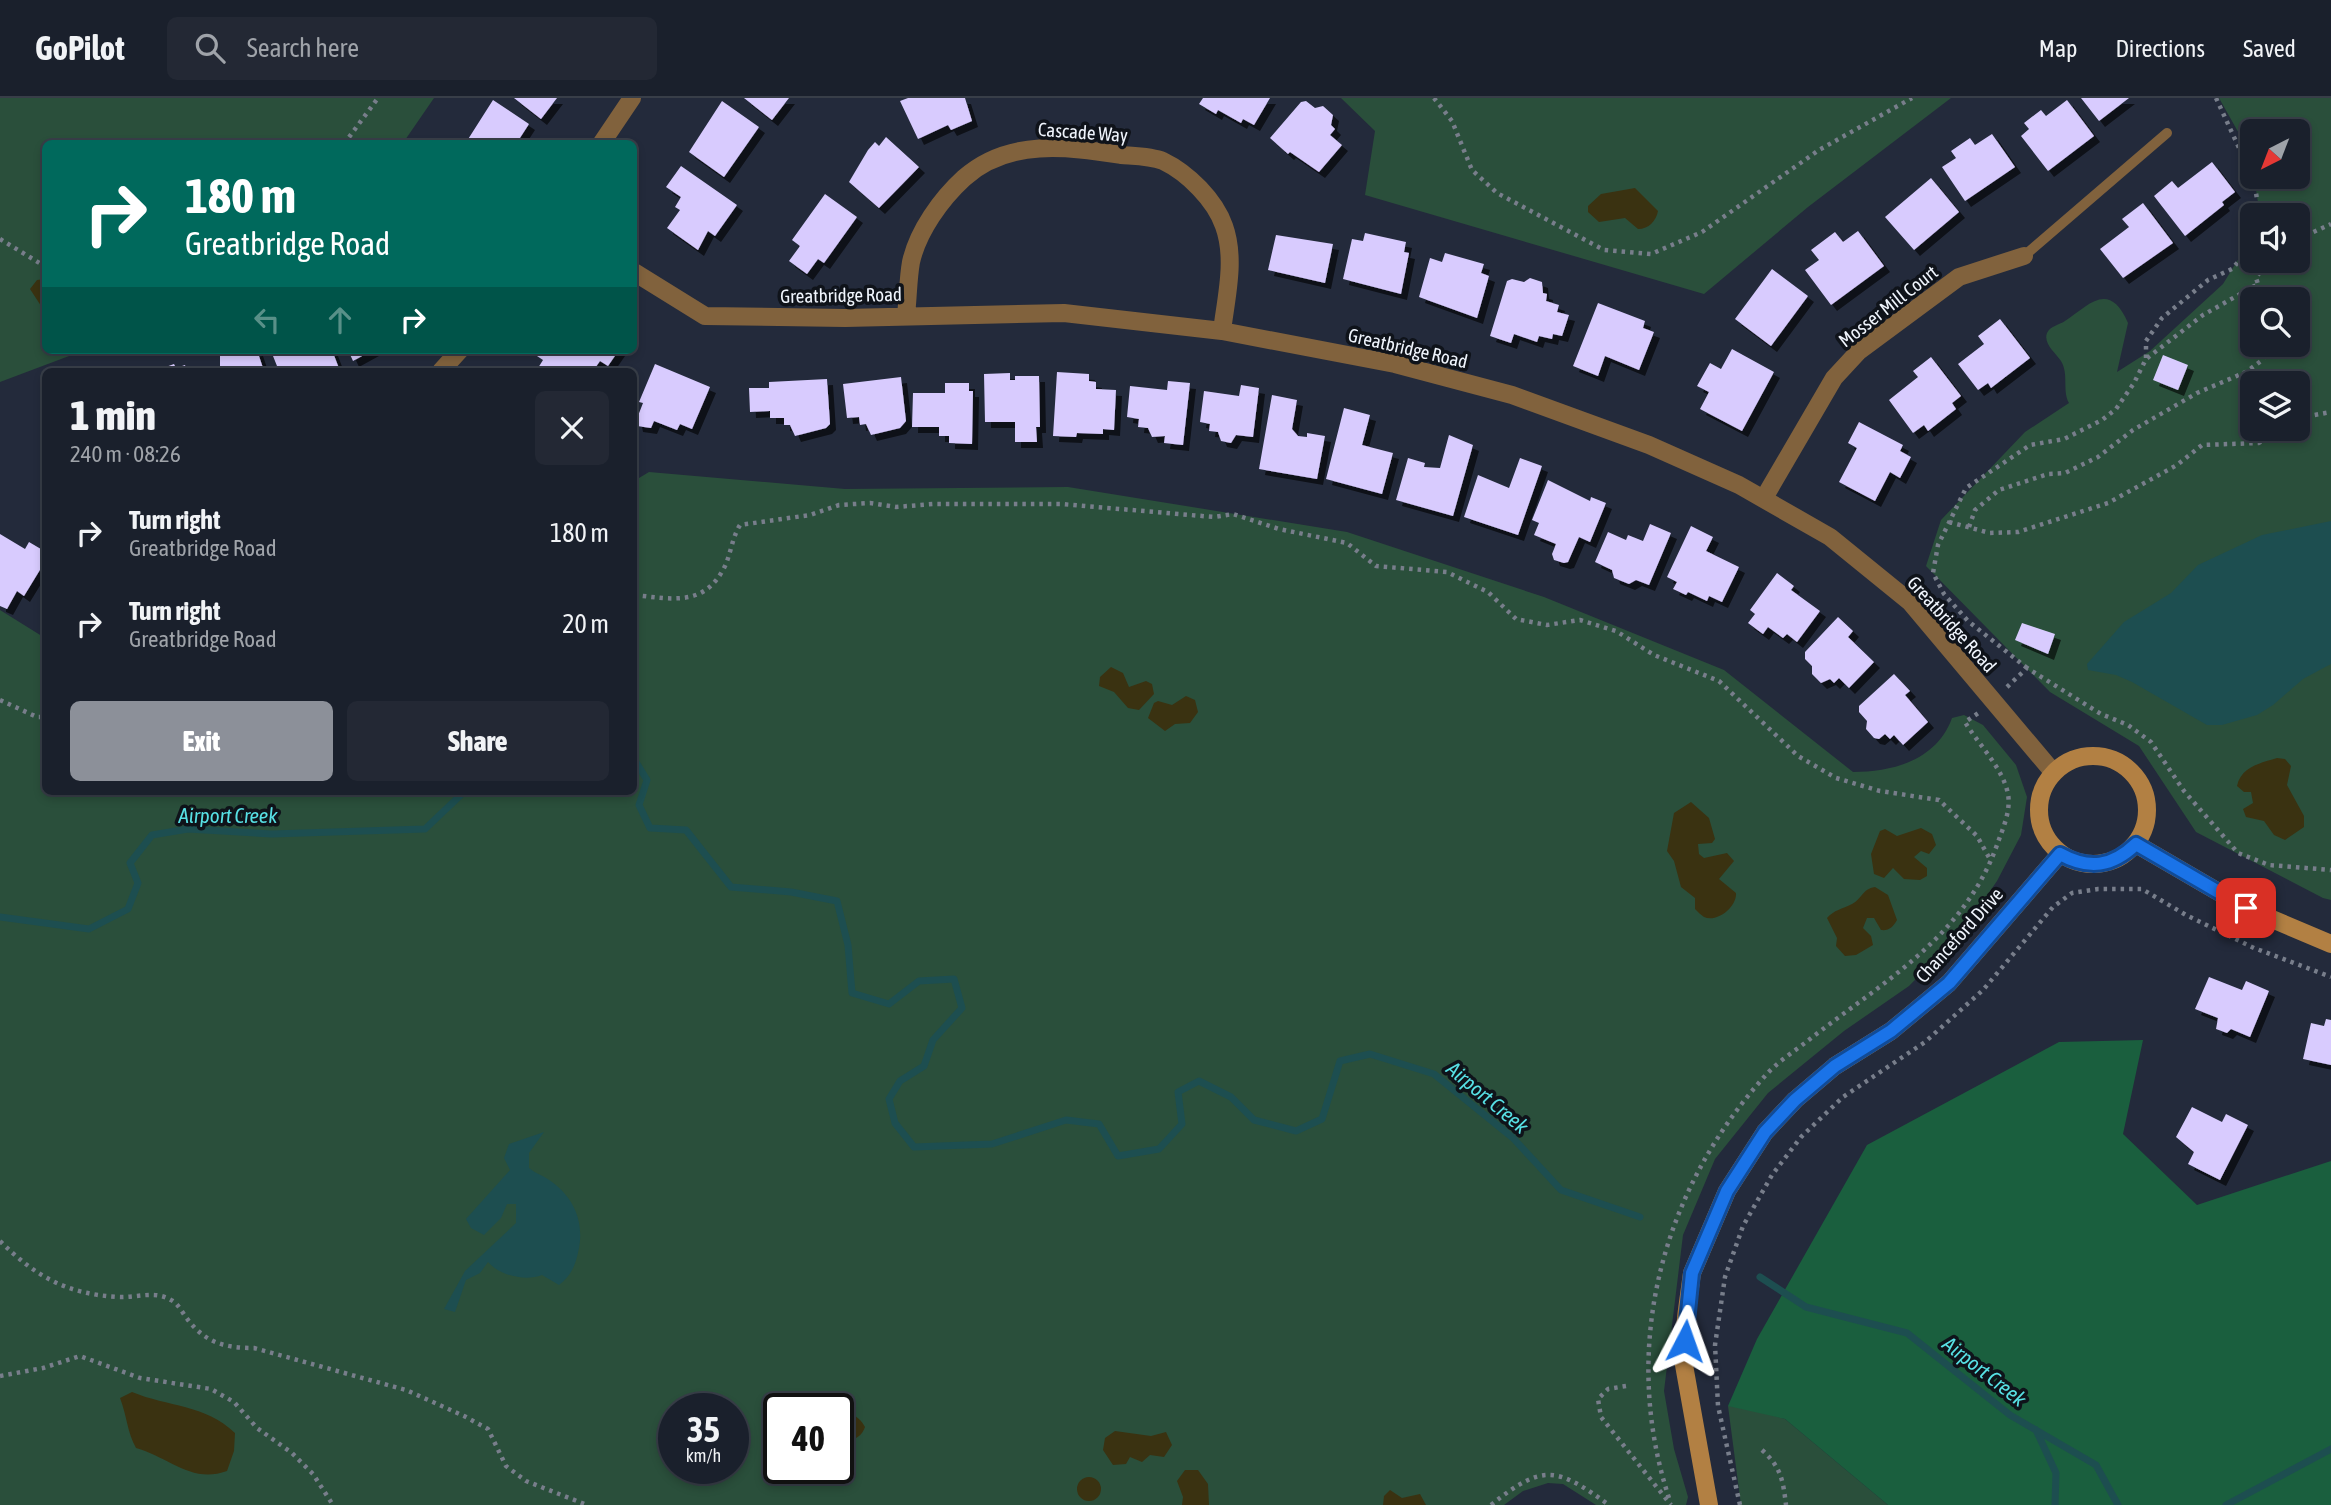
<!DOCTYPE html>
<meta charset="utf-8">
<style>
:root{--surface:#1a202c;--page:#232834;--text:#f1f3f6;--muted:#9fa3a9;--line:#383e48;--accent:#8c9099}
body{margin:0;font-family:"Asap Condensed",sans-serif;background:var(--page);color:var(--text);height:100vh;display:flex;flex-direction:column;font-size:26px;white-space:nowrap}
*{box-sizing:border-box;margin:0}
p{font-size:23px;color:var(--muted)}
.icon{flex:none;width:38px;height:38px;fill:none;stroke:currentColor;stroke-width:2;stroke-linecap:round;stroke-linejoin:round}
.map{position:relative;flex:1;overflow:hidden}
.drawer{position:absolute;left:42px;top:270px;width:595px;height:427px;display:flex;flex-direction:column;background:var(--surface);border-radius:10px;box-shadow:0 4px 10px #0003,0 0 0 2px var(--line)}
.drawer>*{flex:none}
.top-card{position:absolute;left:42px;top:42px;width:595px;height:214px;border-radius:10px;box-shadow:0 4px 10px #0003,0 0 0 2px var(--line);background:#00695c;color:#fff;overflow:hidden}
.needle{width:46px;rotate:222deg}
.controls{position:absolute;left:2240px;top:21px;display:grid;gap:14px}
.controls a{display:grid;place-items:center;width:70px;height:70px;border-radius:10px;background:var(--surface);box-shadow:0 4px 10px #0003,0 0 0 2px var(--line);font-size:35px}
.speed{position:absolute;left:658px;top:1295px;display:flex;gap:14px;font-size:35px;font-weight:700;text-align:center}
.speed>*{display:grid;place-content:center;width:91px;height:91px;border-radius:50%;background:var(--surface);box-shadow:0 4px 10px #0003,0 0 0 2px var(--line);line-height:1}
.speed small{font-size:18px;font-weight:400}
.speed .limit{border:4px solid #111;border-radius:10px;background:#fff;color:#111}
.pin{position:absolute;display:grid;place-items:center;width:60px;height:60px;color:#fff;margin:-30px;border-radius:14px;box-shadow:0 4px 10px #0006}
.me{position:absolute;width:77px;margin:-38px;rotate:4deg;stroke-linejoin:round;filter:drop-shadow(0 0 5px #0008)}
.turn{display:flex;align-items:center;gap:24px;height:147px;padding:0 28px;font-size:32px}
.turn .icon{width:91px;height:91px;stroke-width:2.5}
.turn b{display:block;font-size:49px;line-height:60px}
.lanes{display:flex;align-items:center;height:66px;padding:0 28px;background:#0003;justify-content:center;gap:35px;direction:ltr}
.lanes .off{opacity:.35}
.round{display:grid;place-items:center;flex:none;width:74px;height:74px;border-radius:10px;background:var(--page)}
.overview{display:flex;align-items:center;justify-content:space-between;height:119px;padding:0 28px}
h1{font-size:42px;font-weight:800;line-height:52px}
.action{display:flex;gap:14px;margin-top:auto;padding:14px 28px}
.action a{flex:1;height:80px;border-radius:10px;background:var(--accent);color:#fff;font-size:28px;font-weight:800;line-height:80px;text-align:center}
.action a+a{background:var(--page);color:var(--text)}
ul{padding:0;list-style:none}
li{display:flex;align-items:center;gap:21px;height:91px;padding:0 28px}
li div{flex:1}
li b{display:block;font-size:26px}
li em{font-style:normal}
header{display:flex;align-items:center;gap:42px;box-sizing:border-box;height:98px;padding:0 35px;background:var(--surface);border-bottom:2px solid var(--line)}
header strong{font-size:33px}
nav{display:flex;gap:38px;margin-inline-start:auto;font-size:24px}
.search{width:490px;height:63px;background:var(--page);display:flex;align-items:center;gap:18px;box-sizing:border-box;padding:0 24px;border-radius:10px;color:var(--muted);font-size:26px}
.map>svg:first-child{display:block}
.green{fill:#2a4f3b;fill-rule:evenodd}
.forest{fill:#1a5f3e}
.sand{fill:#3a3211}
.water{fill:#1d4e50}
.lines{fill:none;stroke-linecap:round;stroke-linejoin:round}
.stream{stroke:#1d4e50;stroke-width:7}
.building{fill:#d8cbfe;filter:url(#shadow)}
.path{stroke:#787e8b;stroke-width:4.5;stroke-dasharray:3.5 5;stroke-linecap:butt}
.lane{stroke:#81623d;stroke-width:10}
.street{stroke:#81623d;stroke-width:18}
.secondary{stroke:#b28043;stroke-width:18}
.route-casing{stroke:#114b97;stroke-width:18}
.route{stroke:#1a73e8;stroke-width:12}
.labels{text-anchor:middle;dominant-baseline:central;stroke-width:7;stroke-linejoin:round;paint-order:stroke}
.street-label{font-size:19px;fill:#f0f5fd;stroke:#0f131a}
.water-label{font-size:21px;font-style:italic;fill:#57e0e4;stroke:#0f131a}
</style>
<header>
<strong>GoPilot</strong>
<div class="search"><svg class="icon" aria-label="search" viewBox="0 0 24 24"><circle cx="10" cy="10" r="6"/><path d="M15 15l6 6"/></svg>Search here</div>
<nav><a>Map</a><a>Directions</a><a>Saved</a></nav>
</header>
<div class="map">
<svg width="2331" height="1407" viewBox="0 0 2331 1407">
<defs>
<filter id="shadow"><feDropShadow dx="6" dy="6" stdDeviation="0" flood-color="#0009"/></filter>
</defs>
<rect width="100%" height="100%" fill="#232a3b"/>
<path class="green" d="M0,0H434L403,45L46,46V252H85L0,284Z
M1341,0H1951L1808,109L1704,196L1365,97L1375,33Z
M2219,0H2331V802L2323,800L2196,734L2139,648L2050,594L1926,468L1941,422L2025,334L2069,305C2062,293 2069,276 2061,263C2056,255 2043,246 2047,235C2050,228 2059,227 2065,223C2088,208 2109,181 2128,225L2117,274L2150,253L2223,186L2252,139V163H2298V117H2260L2254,79H2298V33H2252V69L2250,55ZM2252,201H2298V247H2252ZM2252,285H2298V331H2252Z
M649,374L845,391L1068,389L1347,434L1544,499L1724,572L1853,674C1893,674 1937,662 1952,620L1964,617L1983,627L2016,667L2027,699L2021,737L1997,783L1961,835L1909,888L1844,933L1768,995L1715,1061L1683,1137L1664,1293L1674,1351L1688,1399L1686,1407H1596L1563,1386L1548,1385L1523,1393L1504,1407H0V512L45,540L46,693H634V383ZM674,1311H733V1370H674ZM779,1311H838V1370H779Z
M1738,1307L1785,1321L1888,1407H1741L1728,1308Z"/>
<path class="forest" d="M2143,942L2123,1036L2197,1107L2331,1063V1407H1888L1785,1321L1728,1308L1757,1241L1867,1047L2059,944Z"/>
<path class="sand" d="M1635,90L1658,113C1656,123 1649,131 1638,131L1625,120L1599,124L1588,114V108L1601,96Z
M45,181H46L45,214L30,191L37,182Z
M1111,569L1123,575L1129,589L1146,583L1152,586L1154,596L1139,612L1128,610L1114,594L1099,588L1100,579Z
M1186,598L1195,602L1198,614L1190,625L1175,626L1165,633L1148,620L1154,605L1158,603L1172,607Z
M2277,660L2285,661L2291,668L2287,687L2304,718V729L2285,742L2274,737L2264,723L2246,719L2243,711L2253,705L2251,694H2244L2237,688C2241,669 2260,665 2277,660Z
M1691,704L1709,720L1715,741L1712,745L1698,746L1699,756L1704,760L1727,755L1734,763L1719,781L1736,795C1737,809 1717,825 1704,819C1701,817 1698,814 1695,811V800L1681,789L1674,763L1667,753L1674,715Z
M1921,730L1932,736L1936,747L1929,756L1921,753L1914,759L1927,770V778L1920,782L1904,781L1893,770L1884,780L1874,776L1871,756L1880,733L1885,731L1897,738Z
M1875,789L1888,797L1897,822C1893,829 1889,833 1881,832L1874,820H1867L1863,830L1871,838L1873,847L1856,857L1845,858L1836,848L1837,840L1827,820C1834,812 1842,811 1852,806C1862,801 1862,791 1875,789Z
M132,1294C168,1309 205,1306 235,1335L234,1353L227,1373C191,1386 169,1359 136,1350C127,1334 127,1318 120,1300Z
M838,1314C850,1313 860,1319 865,1329C861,1341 849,1345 838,1340Z
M1115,1333L1151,1338L1166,1334L1172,1347L1164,1359L1150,1357L1142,1364L1130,1359L1126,1366L1113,1367L1103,1352L1105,1340Z
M1185,1372H1198L1208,1386L1209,1407H1182L1183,1399L1177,1383Z
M1077 1391a12 12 0 1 1 24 0a12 12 0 1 1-24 0Z
M1390,1392L1402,1400L1420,1396L1426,1407H1383L1384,1398Z"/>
<path class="water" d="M2331,423V566L2303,581L2273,607L2257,617L2222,627H2207L2132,584L2116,577L2088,572L2087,566L2124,524L2171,495L2198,467L2262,437Z
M544,1034L529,1055V1070C536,1076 545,1078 552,1084C574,1100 584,1124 579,1150C576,1166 572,1177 559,1187L542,1177C525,1184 499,1177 488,1164L480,1175L466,1182L455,1214L444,1211L465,1173L516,1125V1106H507L501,1120L484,1137L471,1130L466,1121L510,1072L504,1060L509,1046Z"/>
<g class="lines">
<path class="stream" d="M634,661L647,682L639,707L650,730L686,732L731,789L791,794L837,803L848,847L852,895L889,906L919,883L954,881L962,910L933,942L924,968L900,983L889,1001L895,1025L914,1049L992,1046L1066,1022L1099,1026L1118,1058L1159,1051L1182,1026L1178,994L1199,983L1231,999L1254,1022L1296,1033L1322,1021L1340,963L1370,956L1434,976L1513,1040L1561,1092L1640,1119
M0,819L89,831L128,811L138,785L130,765L152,737L188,731L272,736L425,731L465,693
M1760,1179L1806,1209L1907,1235L2010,1317L2096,1367L2118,1407
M2036,1332L2056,1375L2055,1407
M2226,1407L2331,1351"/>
</g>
<path class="building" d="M514,0H557L541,21Z
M744,0H789L772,22Z
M908,0H965L972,23L951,32L948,27L918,41L900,3Z
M1203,0H1270L1254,27L1243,21L1241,25L1218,12L1216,16L1199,6Z
M2081,0H2129L2099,23Z
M493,2L529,26L516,46H465Z
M2067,2L2094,38L2048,73L2021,38L2029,31L2024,25L2041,12L2046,18Z
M722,3L759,29L724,79L689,54Z
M1306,3L1315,10L1323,8L1333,17L1331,27L1335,31L1330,37L1342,47L1319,74L1290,54L1288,56L1270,40L1301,4Z
M1992,36L2015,69L1965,103L1942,69L1956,60L1951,53L1970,40L1975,47Z
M886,39L919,69L879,110L849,84L868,52L875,44L879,48Z
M2212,64L2235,94L2222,104L2224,107L2185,138L2154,98L2172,83L2178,90Z
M681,68L737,107L715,138L708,133L698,152L667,130L680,112L675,109L681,99L666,89Z
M1931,80L1959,114L1914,152L1885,119Z
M825,96L857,119L824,165L818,161L807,176L789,163L800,148L792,142Z
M2143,105L2173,145L2123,180L2100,151L2129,129L2122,121Z
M1858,133L1884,168L1831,207L1805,172L1819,162L1811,152L1835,134L1843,144Z
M1365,135L1406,144L1404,154L1409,155L1401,196L1343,181L1352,141L1363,143Z
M1276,137L1333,146L1325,185L1268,172Z
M1445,155L1484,166L1481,175L1489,178L1477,220L1419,199L1430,160L1442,164Z
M1772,171L1808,198L1771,248L1735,221Z
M1530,180L1542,184L1543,195L1547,196L1546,203L1559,207L1557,214L1569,217L1562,238L1553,236L1552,241L1539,238L1537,244L1514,236L1511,245L1490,238L1507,183L1512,181L1524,184Z
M1598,205L1645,223L1643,230L1654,234L1639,272L1605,258L1598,278L1573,268Z
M2000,221L2030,260L1991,290L1988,285L1978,292L1958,266L1984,246L1978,238Z
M1732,251L1774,274L1742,333L1700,311L1709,294L1697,288L1710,265L1721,271Z
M220,252H237L238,255L257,252L264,273H220Z
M332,252L340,273H279L273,258L285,252Z
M348,252H373L353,263Z
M541,252H619L608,268L600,263L593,273H541L538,270L543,262L537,258Z
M2163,257L2188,267L2178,292L2153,282Z
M1931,259L1961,298L1952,305L1956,311L1928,333L1924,327L1913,335L1889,302L1918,279L1913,273Z
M174,266L176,270L185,267L187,273H164L163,270Z
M655,266L710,289L692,331L680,326L677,332L654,323L651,330L637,328L636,323L643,305L639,304Z
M1057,274L1089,276V283L1096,284V291L1116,292L1114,332L1103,331V336L1077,335L1076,339L1053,338Z
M1010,275V282H1015V278H1039L1040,329H1036L1037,344H1015V324H985L984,276Z
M901,279L906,323L900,330L871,337L866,326L860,327L859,319L847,320L843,286Z
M827,281L830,326L826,330L795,338L790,327H784V320H770V313L750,314L749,290H769V284Z
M1168,283L1190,285L1183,347L1164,345L1165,338L1152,339L1148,330L1138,329L1139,321L1127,319L1130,288L1167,292Z
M945,285H969V293H973L972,346L949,345V338H939V329H912L913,295H945Z
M1241,287L1259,290L1253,339L1236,337L1231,345L1221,343L1218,334L1209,333L1210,326L1200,324L1204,293L1239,298Z
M1272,297L1297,302L1292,331L1298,338L1307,339V335L1325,338L1317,381L1259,371Z
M1344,310L1370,317L1362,347L1393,355L1382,396L1326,381Z
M1859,324L1903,347L1900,353L1911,359L1900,380L1890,374L1875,403L1839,384L1857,350L1848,345Z
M1449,337L1473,347L1453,418L1396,402L1408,360L1425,365L1424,369L1440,370Z
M1520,360L1542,368L1518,437L1464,419L1478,377L1509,390Z
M1548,382L1590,403L1591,399L1606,405L1590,444L1579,439L1568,464L1564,465L1554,462L1552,456L1556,446L1534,437L1539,425L1532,422Z
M1650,426L1671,435L1649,487L1636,482L1629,486L1614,480L1612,472L1595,464L1608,434L1626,442L1628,437L1643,443Z
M1691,428L1713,439L1706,453L1739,469L1722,504L1709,498L1707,503L1688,494L1686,497L1673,491L1677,484L1667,479Z
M0,436L25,451L29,444L46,454V462L24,498L17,493L7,511L0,508Z
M1777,475L1794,488L1791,492L1820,513L1797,544L1787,536L1783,540L1768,529L1763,536L1748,525L1755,516L1750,512Z
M1838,519L1853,533L1848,539L1874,564L1849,590L1839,580L1834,585L1830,581L1821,585L1812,576V568L1805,561V554Z
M2022,525L2055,536L2048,556L2015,542Z
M1894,576L1910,593L1905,597L1928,624L1903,647L1894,637L1890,641L1885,636L1879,641L1874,640L1866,631L1867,623L1859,614V608Z
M2209,879L2242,892L2246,883L2269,893L2250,939L2231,931L2227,935L2216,931L2218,920L2195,911Z
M2326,921L2331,922V967L2303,961L2311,925L2324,928Z
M2192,1009L2222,1024L2226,1016L2248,1027L2220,1082L2188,1066L2194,1054L2176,1039Z"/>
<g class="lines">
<path class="path" d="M1434,0L1452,23L1472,72L1497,95L1604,152L1651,156L1702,134L1819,52L1912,0
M2216,0L2252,78
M344,46L378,0
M2253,79L2260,117
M0,141L46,169
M2298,141L2331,126
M2263,201L2256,180L2267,163
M2146,260V243L2162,220L2208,182L2232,171L2252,148
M2298,320L2331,314
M1949,424L1990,435L2018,434L2108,405L2177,367L2202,347L2259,345L2279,331
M1969,429L1975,412L1999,392L2048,376L2065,375L2098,359L2133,332L2197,295L2246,274L2261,263L2273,247
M634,497C673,501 705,509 725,468C731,455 732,440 740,427L810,417L839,407L870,405L896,409L933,406H1061L1214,419L1233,416L1279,431L1347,445L1376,468L1447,474L1488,494L1516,521L1547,527L1580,522L1616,533L1654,557L1719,583L1798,658L1836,680L1880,693L1939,702L1977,738L1991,763
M2027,570L1968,523L1944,496L1933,475L1938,447L1966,390L2030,347L2064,341L2102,322L2116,311L2134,285L2146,261L2203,217L2258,186
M2007,589L2027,570L2101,616L2128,627L2151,644L2184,693L2238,755L2269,767L2331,772
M0,602L37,619H46
M0,1143C36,1179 67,1196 118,1199C137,1200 154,1192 171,1202C178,1205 183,1216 188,1222C206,1245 225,1250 254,1250L406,1292L464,1318L488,1331L506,1368L526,1383L587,1407
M0,1278L43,1270L80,1258L140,1280L211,1291L234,1304L257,1330L292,1355L313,1376L333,1407
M1626,1288L1608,1291L1598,1301L1601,1319L1671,1407
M1762,1352C1781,1369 1783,1382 1786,1407
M1669,1400C1620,1251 1661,1093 1765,978C1777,964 1795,953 1810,941C1883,884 1964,839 1997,747C2003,730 2011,713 2008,696C2003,670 1978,646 1965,624L1980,614
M1491,1407C1543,1365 1557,1369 1609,1407
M1740,1407L1718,1308L1715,1247L1725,1179L1743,1128L1772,1077L1801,1039L1843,999L1925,944L1983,892L2053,809L2072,795L2098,791H2142L2186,817L2254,850L2331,879"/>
<path class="lane" d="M2024,158L2167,35"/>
<path class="street" d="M601,46L632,0
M634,174L705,218L845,220L1064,215L1222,233L1395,266L1512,297L1649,347L1739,387L1830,439L1910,504L2053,674
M906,217C908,200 908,181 911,164C918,133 941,101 964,80C1009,40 1068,49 1121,57C1134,58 1151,58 1163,63C1188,75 1215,102 1224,128C1236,161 1226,200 1222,233
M441,273L460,252
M1764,400L1834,280L1859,253L1959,179L2024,158"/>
<path class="secondary" d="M2039 712a54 54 0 1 1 108 0a54 54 0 1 1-108 0Z
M2136,746L2246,810L2331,846
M1709,1407L1684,1267L1686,1219L1692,1175L1727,1093L1765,1034L1795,1002L1835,968L1891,933L1949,885L2060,756"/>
</g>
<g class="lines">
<g class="route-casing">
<path id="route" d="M1685,1243L1692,1175L1727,1093L1765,1034L1795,1002L1835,968L1891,933L1949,885L2060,756C2089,772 2112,769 2136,746L2246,810"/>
</g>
<use href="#route" class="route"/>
</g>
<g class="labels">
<g class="street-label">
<text transform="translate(1083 34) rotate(4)">Cascade Way</text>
<text transform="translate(841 197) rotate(-1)">Greatbridge Road</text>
<text transform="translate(1888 208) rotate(-38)">Mosser Mill Court</text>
<text transform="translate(1408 250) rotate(13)">Greatbridge Road</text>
<text transform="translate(1952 526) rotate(48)">Greatbridge Road</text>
<text transform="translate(1959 837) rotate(-48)">Chanceford Drive</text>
</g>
<g class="water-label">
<text x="228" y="717">Airport Creek</text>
<text transform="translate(1488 999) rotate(40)">Airport Creek</text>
<text transform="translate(1985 1273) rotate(38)">Airport Creek</text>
</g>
</g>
</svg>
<div class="controls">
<a><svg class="needle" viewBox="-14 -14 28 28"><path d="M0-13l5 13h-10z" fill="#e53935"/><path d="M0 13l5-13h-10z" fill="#9fa3a9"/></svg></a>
<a><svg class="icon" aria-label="sound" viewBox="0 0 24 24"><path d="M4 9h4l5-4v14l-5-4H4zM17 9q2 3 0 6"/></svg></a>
<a><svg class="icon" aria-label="search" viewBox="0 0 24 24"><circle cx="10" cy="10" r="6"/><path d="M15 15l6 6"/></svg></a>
<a><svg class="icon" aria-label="layers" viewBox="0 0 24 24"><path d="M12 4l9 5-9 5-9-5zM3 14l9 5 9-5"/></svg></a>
</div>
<div class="speed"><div>35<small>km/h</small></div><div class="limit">40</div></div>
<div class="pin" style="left:2246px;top:810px;background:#d93025"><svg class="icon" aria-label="arrive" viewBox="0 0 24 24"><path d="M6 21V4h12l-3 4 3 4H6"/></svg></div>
<svg class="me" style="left:1685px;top:1243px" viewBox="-20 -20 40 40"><path d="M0-17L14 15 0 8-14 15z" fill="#1a73e8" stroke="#fff" stroke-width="4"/></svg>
<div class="top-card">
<div class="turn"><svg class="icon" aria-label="right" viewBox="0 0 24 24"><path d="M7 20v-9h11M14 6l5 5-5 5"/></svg><div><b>180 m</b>Greatbridge Road</div></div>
<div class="lanes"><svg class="icon off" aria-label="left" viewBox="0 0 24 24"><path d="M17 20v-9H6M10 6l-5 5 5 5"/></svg><svg class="icon off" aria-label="ahead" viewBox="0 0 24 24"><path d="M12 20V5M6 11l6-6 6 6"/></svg><svg class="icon" aria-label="right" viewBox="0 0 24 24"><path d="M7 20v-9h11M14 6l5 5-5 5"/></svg></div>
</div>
<section class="drawer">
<div class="overview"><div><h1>1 min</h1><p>240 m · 08:26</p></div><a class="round"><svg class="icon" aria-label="close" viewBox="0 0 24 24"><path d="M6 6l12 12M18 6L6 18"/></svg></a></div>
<ul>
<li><svg class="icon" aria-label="right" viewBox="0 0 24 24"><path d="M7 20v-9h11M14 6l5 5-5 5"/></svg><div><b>Turn right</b><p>Greatbridge Road</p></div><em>180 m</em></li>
<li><svg class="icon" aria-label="right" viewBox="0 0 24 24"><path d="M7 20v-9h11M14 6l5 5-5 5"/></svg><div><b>Turn right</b><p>Greatbridge Road</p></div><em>20 m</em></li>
</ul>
<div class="action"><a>Exit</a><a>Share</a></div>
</section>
</div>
